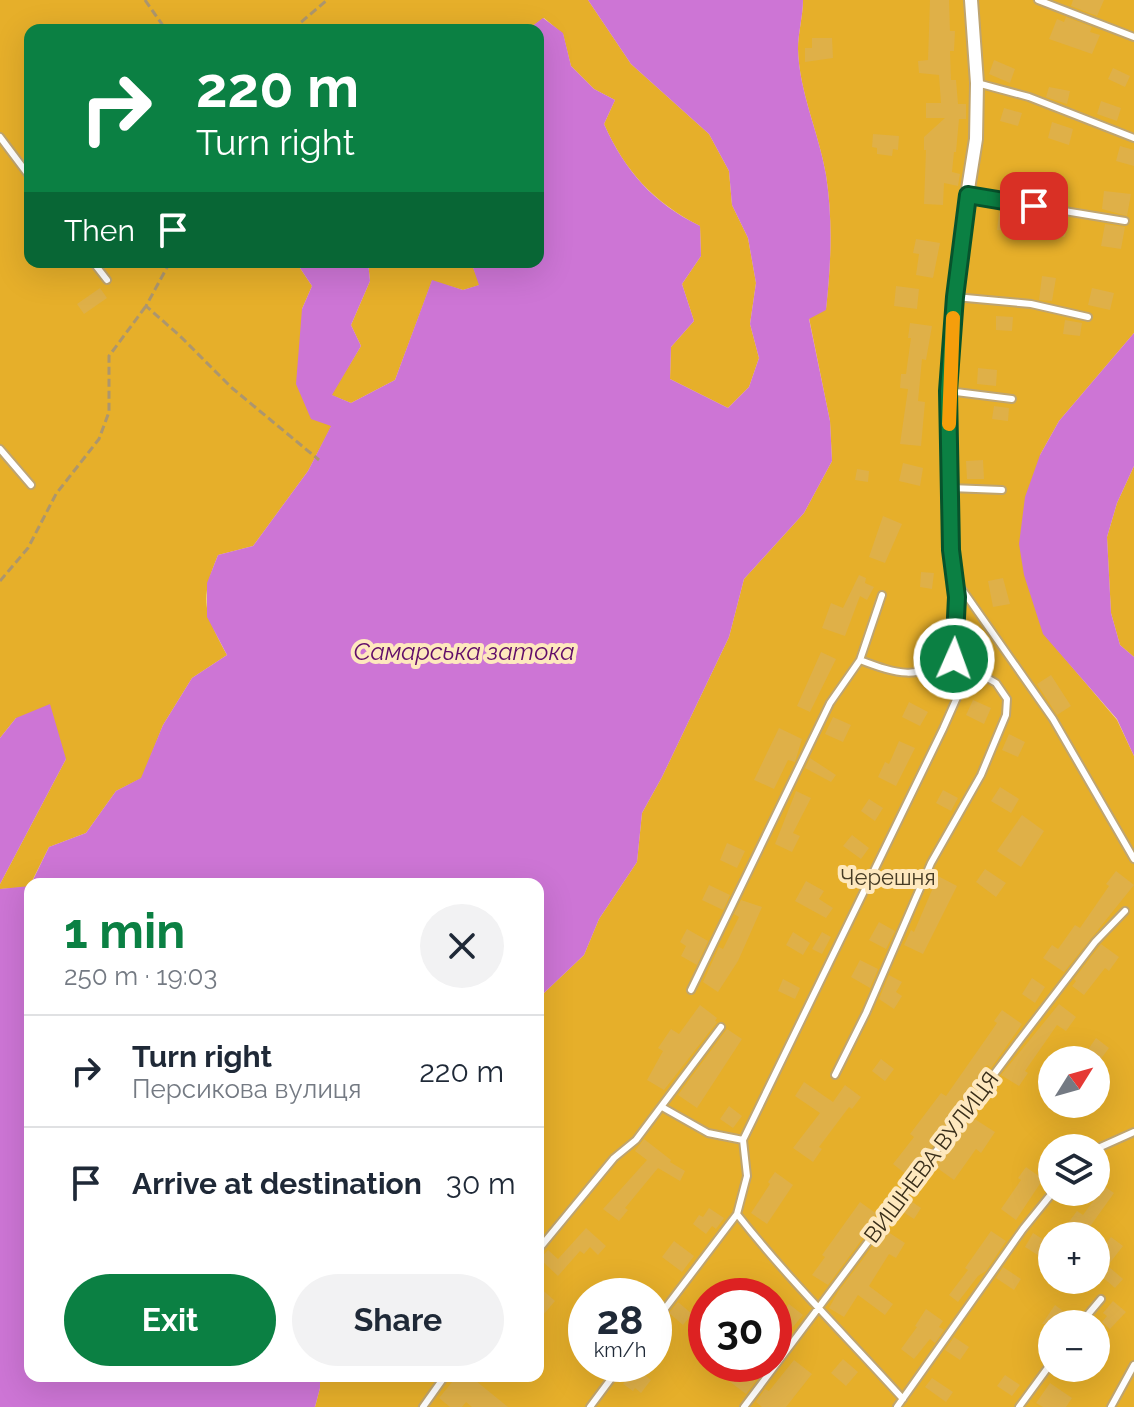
<!DOCTYPE html>
<meta charset="utf-8">
<style>
:root{--surface:#fff;--page:#f2f2f3;--text:#1f2937;--muted:#747a83;--line:#e0e1e3;--accent:#0b8043}
body{margin:0;font-family:Raleway,sans-serif;background:var(--page);color:var(--text);height:100vh;display:flex;flex-direction:column;font-size:30px;white-space:nowrap}
*{box-sizing:border-box;margin:0}
p{font-size:26px;color:var(--muted)}
.icon{flex:none;width:44px;height:44px;fill:none;stroke:currentColor;stroke-width:2;stroke-linecap:round;stroke-linejoin:round}
.map{position:relative;flex:1;overflow:hidden}
.side{position:absolute;left:24px;top:878px;width:520px;height:504px;display:flex;flex-direction:column;background:var(--surface);border-radius:16px;box-shadow:0 8px 32px #0002}
.side>*{flex:none}
.banner{position:absolute;left:24px;top:24px;width:520px;height:244px;border-radius:16px;box-shadow:0 8px 32px #0002;background:#0b8043;color:#fff;overflow:hidden}
.needle{width:52px;rotate:53deg}
.tools{position:absolute;left:1038px;top:1046px;display:grid;gap:16px}
.tools a{display:grid;place-items:center;width:72px;height:72px;border-radius:50%;background:var(--surface);box-shadow:0 8px 32px #0002;font-size:40px}
.speed{position:absolute;left:568px;top:1278px;display:flex;gap:16px;font-size:40px;font-weight:700;text-align:center}
.speed>*{display:grid;place-content:center;width:104px;height:104px;border-radius:50%;background:var(--surface);box-shadow:0 8px 32px #0002;line-height:1}
.speed small{font-size:20px;font-weight:400}
.speed .limit{border:12px solid #d22;background:#fff;color:#111}
.pin{position:absolute;display:grid;place-items:center;width:68px;height:68px;color:#fff;margin:-34px;border-radius:16px;box-shadow:0 4px 12px #0006}
.me{position:absolute;width:88px;margin:-44px;rotate:2deg;stroke-linejoin:round;filter:drop-shadow(0 0 6px #0008)}
.turn{display:flex;align-items:center;gap:28px;height:168px;padding:0 40px;font-size:36px}
.turn .icon{width:104px;height:104px;stroke-width:2.5}
.turn b{display:block;font-size:56px;line-height:68px}
.then{display:flex;align-items:center;height:76px;padding:0 40px;background:#0003;gap:16px;font-size:30px}
.round{display:grid;place-items:center;flex:none;width:84px;height:84px;border-radius:42px;background:var(--page)}
.overview{display:flex;align-items:center;justify-content:space-between;height:136px;padding:0 40px}
h1{font-size:48px;font-weight:700;line-height:60px;color:var(--accent)}
.primary-button{display:flex;gap:16px;margin-top:auto;padding:16px 40px}
.primary-button a{flex:1;height:92px;border-radius:48px;background:var(--accent);color:#fff;font-size:32px;font-weight:700;line-height:92px;text-align:center}
.primary-button a+a{background:var(--page);color:var(--text)}
ul{padding:0;list-style:none}
li{display:flex;align-items:center;gap:24px;height:112px;padding:0 40px;border-top:2px solid var(--line)}
li div{flex:1}
li b{display:block;font-size:30px}
li em{font-style:normal}
.map>svg:first-child{display:block}
.green{fill:#e6af2a;fill-rule:evenodd}
.water{fill:#cd75d5}
.building{fill:#dfb048}
.lines{fill:none;stroke-linecap:round;stroke-linejoin:round}
.service-casing{stroke:#bea470;stroke-width:10}
.minor-casing{stroke:#bea470;stroke-width:16}
.path{stroke:#ac966e;stroke-width:3;stroke-dasharray:8 4;stroke-linecap:butt}
.service{stroke:#fff;stroke-width:6}
.minor{stroke:#fff;stroke-width:12}
.route-casing{stroke:#07532c;stroke-width:20}
.route{stroke:#0b8043;stroke-width:14}
.slow{stroke:#f59e0b;stroke-width:14}
.labels{text-anchor:middle;dominant-baseline:central;stroke-width:8;stroke-linejoin:round;paint-order:stroke}
.park-label{font-size:22px;fill:#463b24;stroke:#fee8be}
.street-label{font-size:22px;fill:#392e19;stroke:#fee8be}
.water-label{font-size:24px;font-style:italic;fill:#610d69;stroke:#fee8be}
</style>
<div class="map">
<svg width="1134" height="1407" viewBox="0 0 1134 1407">
<rect width="100%" height="100%" fill="#f6daa5"/>
<path class="green" d="M0,0H588L631,64L709,134L729,171L732,205L748,238L756,283L750,324L759,358L749,387L728,408L670,379L671,347L694,321L682,284L701,256L700,226C653,202 625,171 604,124L615,100L594,89L571,66L563,34L544,18L527,30H30V262H296L312,286L302,309L332,425L308,471L253,546L218,555C199,601 204,612 227,655L192,678L163,725L142,778L116,791L86,833L49,847L29,887L0,889V884L66,759L16,718L0,738Z
M803,0H1134V333L1059,421L1040,455L1044,634L1117,720L1134,756V1407H315L320,1388V1376H538V1064L544,993L584,955L599,919L637,862L642,813L662,777L729,637L744,579L804,513L832,461L830,421L809,318L826,309C831,264 833,220 826,175C819,133 799,92 798,49C798,33 803,16 803,0ZM1052,1060H1096V1104H1052ZM1052,1148H1096V1192H1052ZM1052,1236H1096V1280H1052ZM586,1296H654V1364H586ZM706,1296H774V1364H706ZM1052,1324H1096V1368H1052Z
M368,262H471L480,285L463,290L432,281L395,380L351,403L331,395L361,346L351,325L370,281Z
M1134,466V657L1120,645L1111,613L1107,537L1117,503Z"/>
<path class="water" d="M588,0H803C803,16 798,33 798,49C799,92 819,133 826,175C833,220 831,264 826,310L809,319L830,421L832,461L804,513L744,579L729,637L662,777L642,813L637,862L599,919L584,955L544,993L538,1064V884H31L49,847L86,833L116,791L141,778L163,725L192,678L227,655L207,617V583L218,555L253,546L308,471L331,426L311,419L296,384L302,309L312,286L296,262H368L370,281L351,325L361,346L332,395L351,403L395,380L432,280L463,290L479,285L471,262H538V30H527L543,18L563,33L571,66L594,89L615,100L604,124C625,171 653,203 700,226L701,256L682,284L694,321L671,347L670,379L728,408L749,387L759,358L750,324L756,283L748,238L732,205L729,171L709,134L631,64Z
M1134,333V466L1117,503L1107,537L1111,613L1120,645L1134,657V756L1117,719L1043,634L1024,575L1019,544L1025,497L1040,455L1059,421Z
M50,704L66,759L0,884V738L16,718Z
M30,886V1376H320V1388L315,1407H0V889Z"/>
<path class="building" d="M930,0H949L950,31H955L954,51H950L951,80H956L958,104H966V119H959L956,152H954L952,172L960,174L958,186L944,183L943,205L924,204L926,150H924V137L945,118H926V103H941L939,75L919,73L918,61L928,60Z
M1073,0H1104L1097,16L1071,6Z
M1066,17L1092,27L1090,32L1100,35L1092,54L1049,39L1057,19L1064,22Z
M812,38H832L833,58L805,62V48H812Z
M994,60L1015,69L1010,83L989,74Z
M1113,68L1130,76L1125,87L1108,79Z
M1049,87L1070,91L1067,104L1046,97Z
M1101,101L1121,108L1117,121L1097,114Z
M1004,108L1022,113L1018,126L1000,121Z
M1052,122L1073,129L1069,145L1048,138Z
M873,134L899,136L898,150L893,149L892,156L877,154V148L872,147Z
M1120,146L1134,150V166L1116,161Z
M1034,180L1054,183L1051,202L1031,199Z
M1104,191L1131,194L1127,216L1102,209Z
M999,213L1019,215L1017,231L997,230Z
M1045,221L1067,224L1065,237L1043,235Z
M1105,224L1125,227L1121,249L1101,246Z
M916,239L940,243L933,278L916,275L919,254L913,253Z
M1042,276L1056,278L1052,301L1039,300Z
M896,286L919,289L917,309L894,306Z
M100,288L107,298L84,314L77,304Z
M1092,288L1114,293L1110,310L1088,305Z
M996,316L1013,317L1012,331L996,330Z
M1065,320L1082,323L1080,336L1063,334Z
M910,323L932,326L926,360L922,359L918,401L925,402L921,446L900,444L908,389L900,388L901,374H906L911,338H908Z
M978,368L997,370L996,386L977,384Z
M994,406L1009,408L1008,421L992,419Z
M983,460L984,479H967L966,461Z
M903,463L923,468L920,486L899,481Z
M857,469L869,471L868,482L855,480Z
M883,516L902,524L885,563L869,557Z
M921,572L934,573L932,589L920,587Z
M859,575L866,578L865,583L874,587L867,600L860,596L845,636L822,628L831,603L843,608Z
M1003,578L1010,604L993,607L988,581Z
M976,626L985,639L972,648L964,634Z
M821,652L836,659L810,712L797,706Z
M1051,675L1071,706L1057,715L1037,684Z
M973,700L991,708L984,724L966,715Z
M909,702L928,712L920,726L902,717Z
M833,717L851,725L843,742L825,734Z
M779,728L802,739L795,762L788,760L774,789L754,780Z
M1009,734L1025,742L1018,757L1002,750Z
M899,741L915,748L896,786L878,777L885,762L889,764Z
M810,758L836,775L831,782L805,768Z
M1000,787L1019,799L1011,813L991,801Z
M943,790L958,798L951,811L936,803Z
M796,791L811,798L793,833L800,836L792,852L775,844Z
M869,799L883,808L875,821L861,811Z
M1022,815L1044,831L1021,867L997,851Z
M852,835L869,848L861,859L843,846Z
M727,843L745,851L737,868L720,860Z
M985,869L1006,883L996,897L976,882Z
M1116,871L1134,885L1064,972L1043,958L1052,945L1058,949L1075,925L1080,928L1109,886L1106,884Z
M938,876L957,886L923,954L904,945L911,930L914,932Z
M806,881L824,891L819,899L833,908L826,918L795,901Z
M709,885L730,895L723,910L702,900Z
M741,900L762,907L738,961L718,992L703,982L719,947L723,949L739,917L734,914Z
M879,922L895,931L886,949L869,940Z
M687,929L708,941L697,965L681,956L686,946L680,942Z
M793,932L810,943L803,955L786,945Z
M822,932L831,937L822,954L812,949Z
M1101,944L1119,957L1109,971L1105,968L1084,995L1072,986L1076,981L1074,979Z
M860,960L878,969L870,988L851,977Z
M889,975L902,982L896,992L902,996L894,1009L879,999Z
M1032,978L1045,987L1035,1003L1022,994Z
M783,979L800,988L795,999L778,991Z
M1059,1004L1076,1017L1066,1031L1057,1025L1025,1071L1028,1073L1019,1086L1001,1075Z
M700,1005L717,1018L715,1021L717,1022L664,1090L647,1080L663,1051L658,1048L671,1029L679,1034Z
M1002,1010L1022,1024L991,1068L987,1065L960,1109L924,1158L921,1156L907,1175L893,1164L914,1137L910,1134L941,1093L946,1096L997,1023L994,1021Z
M727,1029L742,1039L697,1108L678,1095Z
M1096,1038L1109,1048L1100,1060L1087,1051Z
M881,1059L894,1069L885,1081L872,1071Z
M804,1082L833,1102L845,1085L861,1097L852,1109L849,1107L819,1147L822,1149L813,1162L793,1148L820,1113L795,1096Z
M729,1106L742,1116L733,1128L720,1119Z
M970,1116L995,1132L981,1153L976,1149L954,1180L933,1165Z
M644,1139L671,1160L670,1162L685,1171L680,1181L658,1168L625,1208L628,1210L619,1221L603,1209L647,1160L635,1151Z
M1026,1167L1043,1179L1016,1220L1001,1209L1021,1180L1018,1178Z
M775,1172L793,1185L767,1224L751,1213L770,1184L768,1182Z
M1104,1186L1114,1193L1084,1235L1068,1223L1077,1211L1083,1215Z
M908,1199L921,1208L914,1219L900,1210Z
M860,1202L877,1214L871,1221L874,1223L828,1285L812,1275L825,1257L822,1255Z
M709,1208L724,1218L716,1229L712,1226L706,1234L693,1224L699,1215L703,1217Z
M586,1228L606,1246L598,1255L590,1247L584,1254L580,1251L558,1276L540,1259L548,1250L558,1259Z
M885,1230L905,1243L896,1258L889,1254L869,1286L893,1304L885,1315L858,1295L844,1317L829,1308L838,1292Z
M991,1231L1006,1241L986,1271L978,1276L958,1302L949,1295L968,1270L965,1268Z
M1033,1233L1052,1245L1044,1259L1025,1247Z
M1111,1237L1123,1246L1109,1264L1097,1255Z
M674,1241L694,1256L682,1272L662,1257Z
M1108,1266L1123,1279L1115,1288L1100,1275Z
M1003,1267L1021,1279L1014,1290L996,1278Z
M538,1286L555,1301L544,1314L538,1308Z
M1113,1301L1126,1312L1110,1329L1102,1322L1107,1316L1103,1313Z
M678,1302L692,1314L683,1325L669,1313Z
M789,1304L803,1315L793,1327L780,1316Z
M1055,1305L1070,1316L1064,1324H1042Z
M926,1309L943,1321L939,1327L944,1330L935,1343L930,1339L914,1359L901,1349L917,1327L915,1326Z
M954,1337L969,1347L960,1360L945,1350Z
M843,1359L858,1372L846,1386L831,1373Z
M794,1360L812,1374L786,1407H762L756,1402L765,1389L769,1391Z
M631,1364L651,1380L641,1393L635,1388L633,1391L623,1384L627,1379L622,1375Z
M740,1368L756,1381L746,1394L729,1381Z
M1005,1375L1020,1385L1012,1396L997,1386Z
M457,1376H480L476,1381L508,1407H472L466,1402L462,1407H450L439,1398Z
M932,1378L953,1392L946,1402L925,1387Z
M1050,1383L1072,1398L1066,1407H1043L1036,1403Z"/>
<g class="lines">
<g class="service-casing">
<path id="service" d="M1038,0L1134,37
M977,83L1029,97L1134,138
M0,137L30,177
M968,195L1125,221
M93,262L107,280
M955,297L1031,304L1088,317
M948,391L1012,399
M0,449L31,485
M950,488L1002,490
M959,585L1053,719L1134,859
M860,660C899,675 915,679 954,659
M691,990L830,703L860,660L882,595
M835,1075L866,1013L931,863L981,775L1006,715L1007,699L996,683L954,659
M662,1107L708,1133L743,1140L747,1176L737,1214C789,1280 847,1337 903,1399
M743,1140L943,729L963,684L954,659
M1096,1149L1134,1132
M538,1250L614,1158L636,1140L721,1027
M654,1323L737,1214
M1080,1324L1101,1299
M423,1407L445,1376
M590,1407L622,1364
M744,1407L1022,1037L1095,942L1125,911
M897,1407L1023,1229L1053,1192
M1019,1407L1052,1362
M1111,1407L1134,1365"/>
</g>
<g class="minor-casing">
<path id="minor" d="M954,659L957,597L951,550L948,391L961,233L976,139L977,83L971,0"/>
</g>
<path class="path" d="M145,0L166,30
M292,30L327,0
M170,262L146,306L180,336L232,388L319,460
M0,581L28,548L56,494L99,439L109,412V356L146,306
M923,645L932,658"/>
<use href="#service" class="service"/>
<use href="#minor" class="minor"/>
</g>
<g class="lines">
<g class="route-casing">
<path id="route" d="M954,659L957,597L951,550L948,391L955,297L968,195L1034,206"/>
</g>
<use href="#route" class="route"/>
<path class="slow" d="M949,424L953,318"/>
</g>
<g class="labels">
<g class="park-label">
<text x="888" y="877">Черешня</text>
</g>
<g class="street-label">
<text transform="translate(931 1157) rotate(-53)">ВИШНЕВА ВУЛИЦЯ</text>
</g>
<g class="water-label">
<text x="464" y="651">Самарська затока</text>
</g>
</g>
</svg>
<div class="tools">
<a><svg class="needle" viewBox="-14 -14 28 28"><path d="M0-13l5 13h-10z" fill="#e53935"/><path d="M0 13l5-13h-10z" fill="#747a83"/></svg></a>
<a><svg class="icon" aria-label="layers" viewBox="0 0 24 24"><path d="M12 4l9 5-9 5-9-5zM3 14l9 5 9-5"/></svg></a>
<a>+</a>
<a>−</a>
</div>
<div class="speed"><div>28<small>km/h</small></div><div class="limit">30</div></div>
<div class="pin" style="left:1034px;top:206px;background:#d93025"><svg class="icon" aria-label="arrive" viewBox="0 0 24 24"><path d="M6 21V4h12l-3 4 3 4H6"/></svg></div>
<svg class="me" style="left:954px;top:659px" viewBox="-20 -20 40 40"><circle r="17" fill="#0b8043" stroke="#fff" stroke-width="3"/><path d="M0-11L8 9 0 5-8 9z" fill="#fff"/></svg>
<div class="banner">
<div class="turn"><svg class="icon" aria-label="right" viewBox="0 0 24 24"><path d="M7 20v-9h11M14 6l5 5-5 5"/></svg><div><b>220 m</b>Turn right</div></div>
<div class="then">Then<svg class="icon" aria-label="arrive" viewBox="0 0 24 24"><path d="M6 21V4h12l-3 4 3 4H6"/></svg></div>
</div>
<section class="side">
<div class="overview"><div><h1>1 min</h1><p>250 m · 19:03</p></div><a class="round"><svg class="icon" aria-label="close" viewBox="0 0 24 24"><path d="M6 6l12 12M18 6L6 18"/></svg></a></div>
<ul>
<li><svg class="icon" aria-label="right" viewBox="0 0 24 24"><path d="M7 20v-9h11M14 6l5 5-5 5"/></svg><div><b>Turn right</b><p>Персикова вулиця</p></div><em>220 m</em></li>
<li><svg class="icon" aria-label="arrive" viewBox="0 0 24 24"><path d="M6 21V4h12l-3 4 3 4H6"/></svg><div><b>Arrive at destination</b></div><em>30 m</em></li>
</ul>
<div class="primary-button"><a>Exit</a><a>Share</a></div>
</section>
</div>
